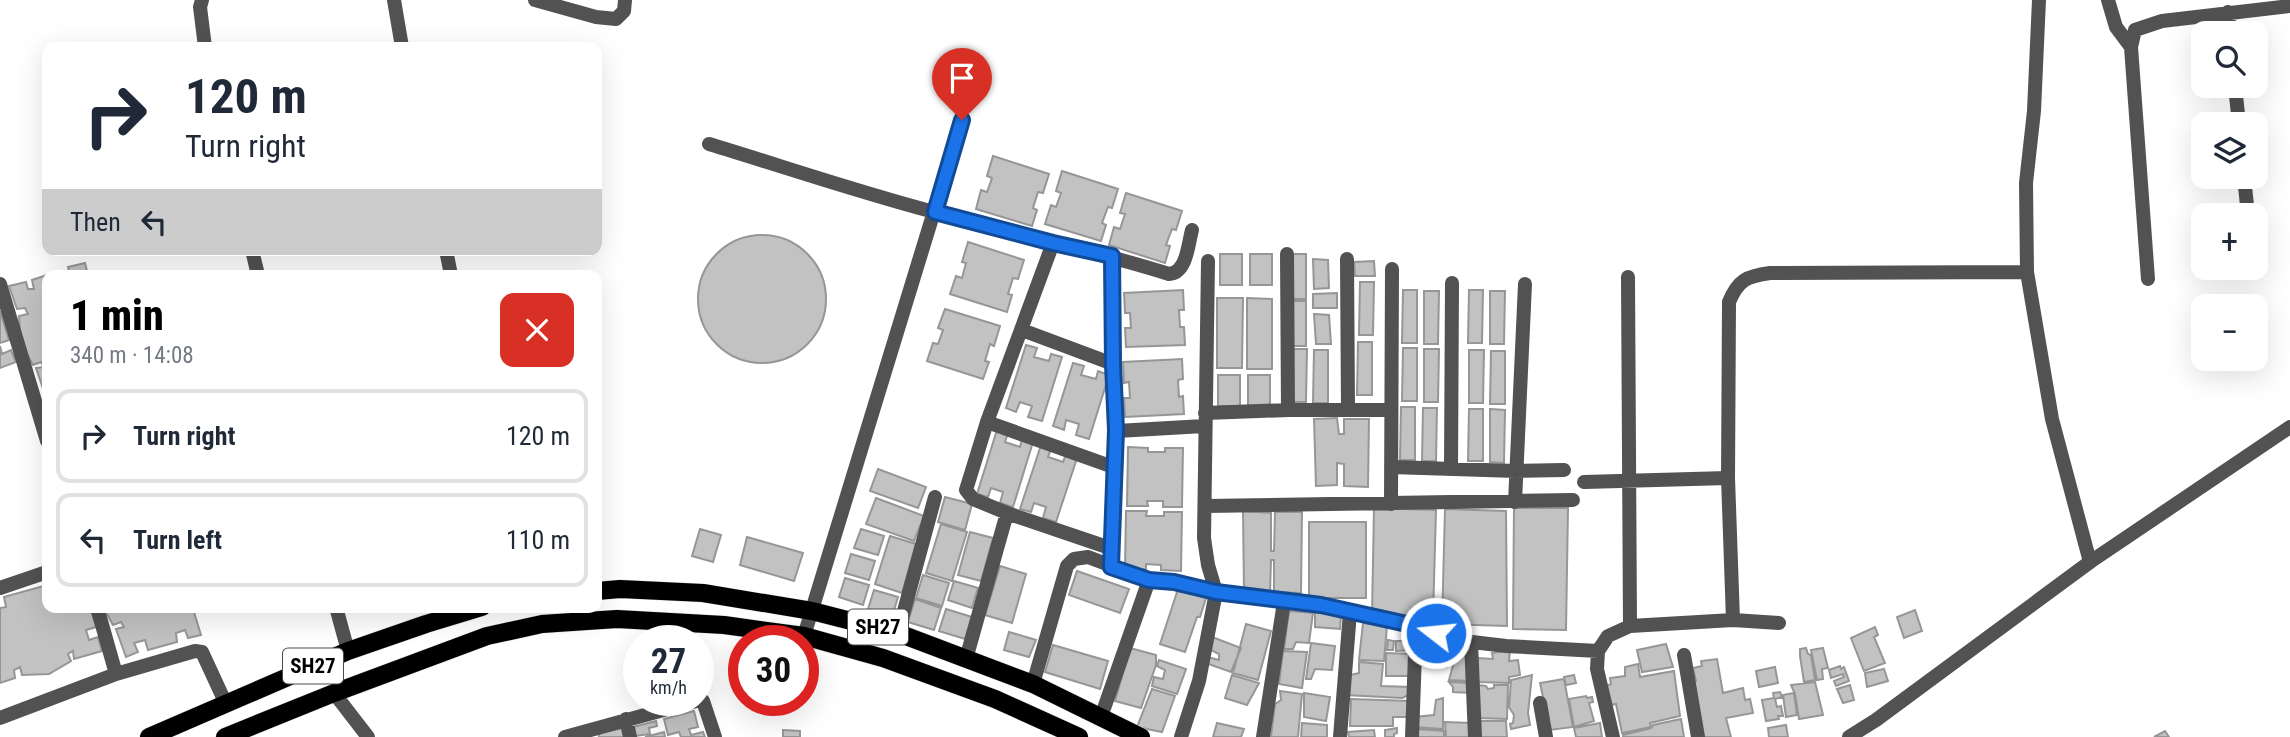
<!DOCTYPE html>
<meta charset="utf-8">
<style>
:root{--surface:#fff;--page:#f2f2f3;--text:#1f2937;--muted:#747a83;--line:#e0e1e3;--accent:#000}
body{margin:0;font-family:"Roboto Condensed",sans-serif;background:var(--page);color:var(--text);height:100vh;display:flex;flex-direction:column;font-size:26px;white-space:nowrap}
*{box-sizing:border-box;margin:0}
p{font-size:23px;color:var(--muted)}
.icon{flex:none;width:38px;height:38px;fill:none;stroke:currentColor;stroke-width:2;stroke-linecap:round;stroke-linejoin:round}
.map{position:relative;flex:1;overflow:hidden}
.details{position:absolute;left:42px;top:270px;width:560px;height:343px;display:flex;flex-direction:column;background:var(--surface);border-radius:14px;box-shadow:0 7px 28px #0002}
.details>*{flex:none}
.top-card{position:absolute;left:42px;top:42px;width:560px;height:214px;border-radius:14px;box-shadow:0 7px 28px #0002;background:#fff;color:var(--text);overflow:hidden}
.buttons{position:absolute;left:2191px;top:21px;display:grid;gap:14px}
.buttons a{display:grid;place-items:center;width:77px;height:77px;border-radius:14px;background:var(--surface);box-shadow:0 7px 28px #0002;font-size:35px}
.speed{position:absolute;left:623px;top:625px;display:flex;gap:14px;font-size:35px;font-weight:700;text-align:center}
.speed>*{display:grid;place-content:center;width:91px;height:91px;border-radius:50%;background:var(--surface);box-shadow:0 7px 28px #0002;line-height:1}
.speed small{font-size:18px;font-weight:400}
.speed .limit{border:10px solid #d22;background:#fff;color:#111}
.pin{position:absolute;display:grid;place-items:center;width:60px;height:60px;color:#fff;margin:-72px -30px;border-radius:50% 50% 50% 0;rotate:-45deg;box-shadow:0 0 7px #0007}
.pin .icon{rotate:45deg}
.me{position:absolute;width:77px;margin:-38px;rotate:286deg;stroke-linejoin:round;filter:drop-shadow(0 0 5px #0008)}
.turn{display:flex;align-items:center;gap:24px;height:147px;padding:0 28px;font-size:32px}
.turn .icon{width:91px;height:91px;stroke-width:2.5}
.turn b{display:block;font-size:49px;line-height:60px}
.then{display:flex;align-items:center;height:66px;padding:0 28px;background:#0003;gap:14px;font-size:26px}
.round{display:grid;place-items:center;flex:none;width:74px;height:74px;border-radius:14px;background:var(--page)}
.headline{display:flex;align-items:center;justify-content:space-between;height:119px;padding:0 28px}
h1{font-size:42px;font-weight:800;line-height:52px;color:var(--accent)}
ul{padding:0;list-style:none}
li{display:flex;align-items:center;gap:21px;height:94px;margin:0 14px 10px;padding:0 14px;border:4px solid var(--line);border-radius:14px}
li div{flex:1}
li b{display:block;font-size:26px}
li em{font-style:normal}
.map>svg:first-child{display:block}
.building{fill:#c2c2c2;stroke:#969696;stroke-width:2}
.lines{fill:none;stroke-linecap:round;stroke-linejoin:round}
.primary-casing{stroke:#dbdbdb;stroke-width:19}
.minor{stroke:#525252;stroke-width:14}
.tertiary{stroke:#525252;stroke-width:14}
.primary{stroke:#000;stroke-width:18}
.route-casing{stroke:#114b97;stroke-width:18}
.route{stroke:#1a73e8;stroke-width:12}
.labels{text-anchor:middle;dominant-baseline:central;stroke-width:7;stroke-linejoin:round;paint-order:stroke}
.shield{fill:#fff;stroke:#4c4c4c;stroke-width:2}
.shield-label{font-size:21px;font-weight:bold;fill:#000}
</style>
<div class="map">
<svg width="2290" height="737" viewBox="0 0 2290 737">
<rect width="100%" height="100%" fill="#fff"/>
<path class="building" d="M993,156L1049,174L1043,193L1038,192L1033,208L1037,210L1032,226L976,209L981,190L987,192L992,178L987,176Z
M1062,171L1118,189L1112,208L1108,207L1102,223L1106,225L1101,241L1045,224L1051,205L1056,207L1061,193L1056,191Z
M1126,193L1182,211L1176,230L1172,229L1166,245L1170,246L1165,263L1109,245L1114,227L1120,229L1125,214L1120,213Z
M698 299a64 64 0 1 1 128 0a64 64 0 1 1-128 0Z
M968,242L1024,260L1018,279L1013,278L1008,294L1012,295L1007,312L950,294L956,276L962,278L966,263L962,262Z
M1220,254H1242V285H1220Z
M1250,254H1272V285H1250Z
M1291,254H1306V299H1292Z
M1313,259L1328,260L1329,288L1314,289Z
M1374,261L1375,276H1355L1354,262Z
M85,263L88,275H70L68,267Z
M47,275V396L46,397L36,368L44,367L41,362L33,365L21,343L19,316L28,314L25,308L17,309L9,286L26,282L28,289H34L32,280Z
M1360,282H1374L1373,335H1359Z
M1183,290L1184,310H1179L1180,327H1184L1185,345L1126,347L1125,328H1131L1130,313H1125L1124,293Z
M1403,290H1417V343H1402Z
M1469,290H1483L1482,343H1468Z
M1424,291H1439L1438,344H1424Z
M1490,291H1505L1504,344H1490Z
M1337,293V308H1313V294Z
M1217,298H1243L1242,368H1217Z
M1247,298L1272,299V369H1247Z
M1291,301H1306V346H1292Z
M945,309L1000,326L994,346L990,344L985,361L989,362L983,379L927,361L933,343L938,344L943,330L938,328Z
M0,311L9,340L0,343Z
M1314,314L1329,315L1331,344H1316Z
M1358,342H1372V395H1357Z
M1026,345L1037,348L1034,357L1049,361L1051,354L1062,357L1042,421L1028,417L1032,406L1020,402L1016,412L1006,408Z
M0,346L2,354L11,350L16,362L0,368Z
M1403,348H1417V401H1402Z
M1293,349H1307L1306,402H1292Z
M1424,349H1439L1438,402H1424Z
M1314,350H1328V403H1313Z
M1469,350H1484L1483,403H1469Z
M1491,351H1505V404H1490Z
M1182,359L1183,379L1178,380L1179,397L1183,396L1184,414L1125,417L1124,398H1130L1129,382L1124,383L1123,362Z
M1073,363L1084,366L1081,375L1096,379L1098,371L1109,375L1089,439L1076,435L1079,424L1066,420L1064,430L1053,426Z
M1218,375H1240V406H1218Z
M1248,375H1270V406H1248Z
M1401,407H1415V460H1400Z
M1423,408H1437L1436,461H1422Z
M1469,409H1483V461H1468Z
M1490,409L1505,410L1504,463L1490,462Z
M1337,418L1339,434H1344V419H1369L1368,487L1344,486V464L1337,463V485L1316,486L1314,419Z
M997,430L1008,433L1005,442L1020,447L1022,439L1033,442L1013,507L1000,503L1003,492L991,488L988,497L977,494Z
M1041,445L1051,449L1048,457L1063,462L1066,454L1077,458L1056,522L1043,518L1046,507L1034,503L1031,512L1020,509Z
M1128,447L1148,448V452H1165V448H1183L1182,507H1163V501H1147L1148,506H1127Z
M878,469L926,487L918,508L870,491Z
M945,497L972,504L965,530L938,522Z
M876,498L924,516L914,541L866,524Z
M1374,508L1436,510L1433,617L1372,615Z
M1514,508H1568L1566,630L1513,629Z
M1445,509L1506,511L1507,626L1442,624Z
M1126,511H1147L1146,516H1164V512H1182L1181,571L1161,570V565L1146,564V569H1125Z
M1243,511L1271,513V551H1274L1275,512H1302L1301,593L1274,592V560H1271L1270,593L1244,591Z
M1309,522H1366V598H1309Z
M941,524L967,532L952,581L926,573Z
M700,529L721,535L713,562L692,556Z
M861,529L884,536L878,555L854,548Z
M970,532L993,538L981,581L958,575Z
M890,536L916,544L902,593L875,584Z
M747,537L803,553L794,581L740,565Z
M851,554L875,561L869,580L845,573Z
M1000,566L1026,574L1012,623L985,615Z
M1077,571L1129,589L1120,613L1069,595Z
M923,575L949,583L942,606L916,598Z
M845,578L869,585L863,605L839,597Z
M954,581L978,588L972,608L948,600Z
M47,585V607H90L96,627L86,630L89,640L98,637L102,651L74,659L73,651L68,654L71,661L49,674L22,675L20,667L14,670L15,678L0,683V608L6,607L4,597Z
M1179,586L1207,595L1200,617H1197L1185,652L1160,644Z
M874,590L898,597L892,617L868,609Z
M915,599L941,608L934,630L908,622Z
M103,607H181L183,612L193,609L201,635L188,638L185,630L176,633L177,642L148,650L145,640L134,643L138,652L126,657L116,629L124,627L121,622L113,625Z
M946,609L972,617L965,639L939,631Z
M1915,610L1922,631L1904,638L1897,617Z
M1289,611L1313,613L1309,643L1296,642L1293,649H1284Z
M1315,612L1341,615L1340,629L1315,627Z
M1363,623L1387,626L1384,661L1359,660Z
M1246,624L1271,631L1258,680L1233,673Z
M1875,627L1878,635L1874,637L1885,663L1864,671L1851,638Z
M1406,630H1414L1412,650L1396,651V641H1405Z
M1009,632L1036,640L1029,657L1004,650Z
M1212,637L1241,648L1231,672L1203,662L1207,657L1219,660V654L1209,649Z
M1388,640L1394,641L1393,650H1387Z
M1419,640L1445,641L1447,667L1422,665Z
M1311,643L1335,646L1332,670L1315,669L1311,679H1306Z
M1666,644L1673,667L1642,672L1637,650Z
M1053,645L1108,661L1100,689L1045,672Z
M1130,648L1156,655V665L1141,708L1115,701Z
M1806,648L1808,654L1811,655L1815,680L1804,682L1800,656V649Z
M1823,648L1828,668L1822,669L1823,679L1817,680L1811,650Z
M1510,650L1509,661L1518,660L1520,675L1509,677V683L1478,682V658L1493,659L1492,653Z
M1283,651L1307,652L1302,688L1279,684Z
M1449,651H1461L1466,657L1471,681L1449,680L1454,662Z
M1386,653L1413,654L1410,676H1386Z
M1717,659L1723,693L1743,688L1745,700L1750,699L1753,713L1726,718L1731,737H1702L1691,682L1696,681L1693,668L1702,666L1701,661Z
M1159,660L1186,669L1177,694L1152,686L1154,677L1163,679L1165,670L1157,666Z
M1359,662L1383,664L1381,686L1411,687V694L1402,698L1345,695L1346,676L1359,673Z
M1638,664L1640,677L1674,671L1680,716L1650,723L1651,727L1622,733L1616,704L1610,705L1606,686L1611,684L1610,678L1625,676V667Z
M1840,666L1841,669L1844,667L1849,681L1836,686L1834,681L1844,677L1843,674L1831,678L1829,670Z
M1775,667L1778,683L1759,687L1756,671Z
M1884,669L1888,681L1867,687L1865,673Z
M1232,675L1259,683L1247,705L1225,698Z
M1532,675L1528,713L1530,725L1511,729L1510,724L1513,723L1514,715L1509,707L1511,680Z
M1574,675L1576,683L1566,685L1564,677Z
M1564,679L1573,727L1550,730L1540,683Z
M1449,682L1471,683L1472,693L1453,692V687Z
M1815,682L1823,715L1799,719L1795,694L1791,685Z
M1478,685L1486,686L1488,689L1494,688V685H1508L1507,719L1478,718Z
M1850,685L1854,700L1843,703L1837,689Z
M1152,689L1175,696L1162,732L1137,727Z
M1280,691L1302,694L1298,737H1271L1275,704L1281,700Z
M1780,692L1782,697L1775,699L1777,707L1781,706L1783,716H1778L1779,719L1766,721L1762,700L1774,698L1773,693Z
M1304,693L1330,697L1326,721L1304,717Z
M1794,693L1797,715L1786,717L1783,695Z
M1586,696L1587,698L1592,697L1593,702L1589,703L1594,721L1574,727L1569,699Z
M1443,698V729L1414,727V717L1434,715L1436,700Z
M1351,699L1411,701V717H1393V726H1350Z
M694,711L698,727L689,729L691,735L703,732L705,737H681L679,732L668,735L664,719Z
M1681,719L1684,737H1623V735L1651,728L1653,725Z
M656,721L657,726L649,728L650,734L635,736L633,727Z
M1479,721H1506L1507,737H1480Z
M1445,722L1472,723V737H1446Z
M1217,723L1244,729L1241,737H1213Z
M1302,723L1327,725V737H1301Z
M1600,723L1602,737H1576L1574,728Z
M1786,725L1788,737H1769L1768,728Z
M623,728L625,737H599L598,733Z
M1397,728V733L1394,734V737H1385V730Z
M1415,729L1444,731V737H1415Z
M783,730L800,731V737H783Z
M1374,730L1375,737H1349L1348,732Z
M2165,731L2169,737H2154Z
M664,732L665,737H645Z"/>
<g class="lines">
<g class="primary-casing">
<path id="primary" d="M597,591L620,589L703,593L812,611L898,633L1033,684L1141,737
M149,737L348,651L426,624L482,607
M225,737L334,693L487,636L542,624L617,619L724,625L804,636L883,658L995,699L1079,737"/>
</g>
<path class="minor" d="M202,0L200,7L205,47
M394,0L402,47
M535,0L596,17L616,19L624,11L625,0
M2039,0L2034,111L2026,183L2027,272L2052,419L2090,562
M2108,0L2116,27L2131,47
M2228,12L2230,33
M2235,86L2239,124
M709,144C785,167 861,193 938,213C1015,234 1093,250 1169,274C1187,273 1188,244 1192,230
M2244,177L2248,215
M1053,243L987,422L966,490L973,499L1007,513L1113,549
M252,250L258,275
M446,250L451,275
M1287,254L1288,410
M1112,256L1113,364L1117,431L1112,555
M1347,259L1348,409
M2253,268L2254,272
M1628,277L1630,626
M2148,279L2131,47L2135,30L2162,21L2290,6
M0,284L47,441
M1022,330L1113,364
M1205,413L1288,410H1391
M987,422L1116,468
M1117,431L1204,426
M1391,467L1516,471L1564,470
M1451,469L1452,283
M1584,482L1728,478
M1515,502L1525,284
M1391,504L1392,269
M1205,506L1573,500
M0,588L47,572
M97,607L116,674
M336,607L348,651
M1733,620L1728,478L1729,302C1738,280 1747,276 1770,273L2027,272
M898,633L935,497
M804,636L962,120
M1471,642L1475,737
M1684,655L1698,737
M966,659L1007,513
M1033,684L1067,566L1074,559L1088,557L1149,580L1174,582L1216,592L1321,605L1416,626L1455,640L1506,646L1598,651
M334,693L368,737
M1540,703L1546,737
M1101,717L1149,580
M0,718L116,674L195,651L202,652L226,704
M626,719L630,737
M565,737L696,701H703L715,737
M1181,737L1199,681L1216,592L1208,565L1204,538L1208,261
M1263,737L1284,602
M1340,737L1350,612
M1412,737L1416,626
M1613,737L1597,669L1598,651L1608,636L1630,626L1733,620L1779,623"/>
<path class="tertiary" d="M1849,737L1876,720L2090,562L2290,427"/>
<use href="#primary" class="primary"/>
</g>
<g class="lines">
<g class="route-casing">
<path id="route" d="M962,120L935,212L1053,243L1112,256L1113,364L1116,430L1111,567L1149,580L1174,582L1216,592L1321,605L1416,626L1436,633"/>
</g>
<use href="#route" class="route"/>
</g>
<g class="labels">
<g class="shield">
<rect x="848" y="609.5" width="60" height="35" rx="5"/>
<rect x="283" y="648.5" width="60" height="35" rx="5"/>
</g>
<g class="shield-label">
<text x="878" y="627">SH27</text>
<text x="313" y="666">SH27</text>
</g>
</g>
</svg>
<div class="buttons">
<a><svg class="icon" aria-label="search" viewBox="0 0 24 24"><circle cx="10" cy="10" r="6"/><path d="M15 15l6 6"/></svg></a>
<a><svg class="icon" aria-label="layers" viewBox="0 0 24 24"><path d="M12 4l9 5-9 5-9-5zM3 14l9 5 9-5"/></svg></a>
<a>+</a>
<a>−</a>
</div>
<div class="speed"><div>27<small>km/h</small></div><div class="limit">30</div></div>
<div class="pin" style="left:962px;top:120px;background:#d93025"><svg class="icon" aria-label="arrive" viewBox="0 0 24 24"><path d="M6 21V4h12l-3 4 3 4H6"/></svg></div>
<svg class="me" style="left:1436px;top:633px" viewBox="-20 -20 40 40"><circle r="17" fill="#1a73e8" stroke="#fff" stroke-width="3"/><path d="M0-11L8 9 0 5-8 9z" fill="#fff"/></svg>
<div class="top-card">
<div class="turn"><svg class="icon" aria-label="right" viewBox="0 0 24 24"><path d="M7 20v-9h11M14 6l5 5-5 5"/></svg><div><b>120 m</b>Turn right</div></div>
<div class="then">Then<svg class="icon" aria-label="left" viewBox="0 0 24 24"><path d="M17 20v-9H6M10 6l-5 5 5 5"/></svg></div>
</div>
<section class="details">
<div class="headline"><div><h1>1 min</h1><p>340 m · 14:08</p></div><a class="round" style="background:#d93025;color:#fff"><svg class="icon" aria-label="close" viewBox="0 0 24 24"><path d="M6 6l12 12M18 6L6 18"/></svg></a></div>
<ul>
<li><svg class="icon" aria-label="right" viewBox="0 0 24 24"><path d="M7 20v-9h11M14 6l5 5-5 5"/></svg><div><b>Turn right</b></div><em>120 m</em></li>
<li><svg class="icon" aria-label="left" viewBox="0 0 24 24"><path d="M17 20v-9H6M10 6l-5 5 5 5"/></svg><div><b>Turn left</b></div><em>110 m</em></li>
</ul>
</section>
</div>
